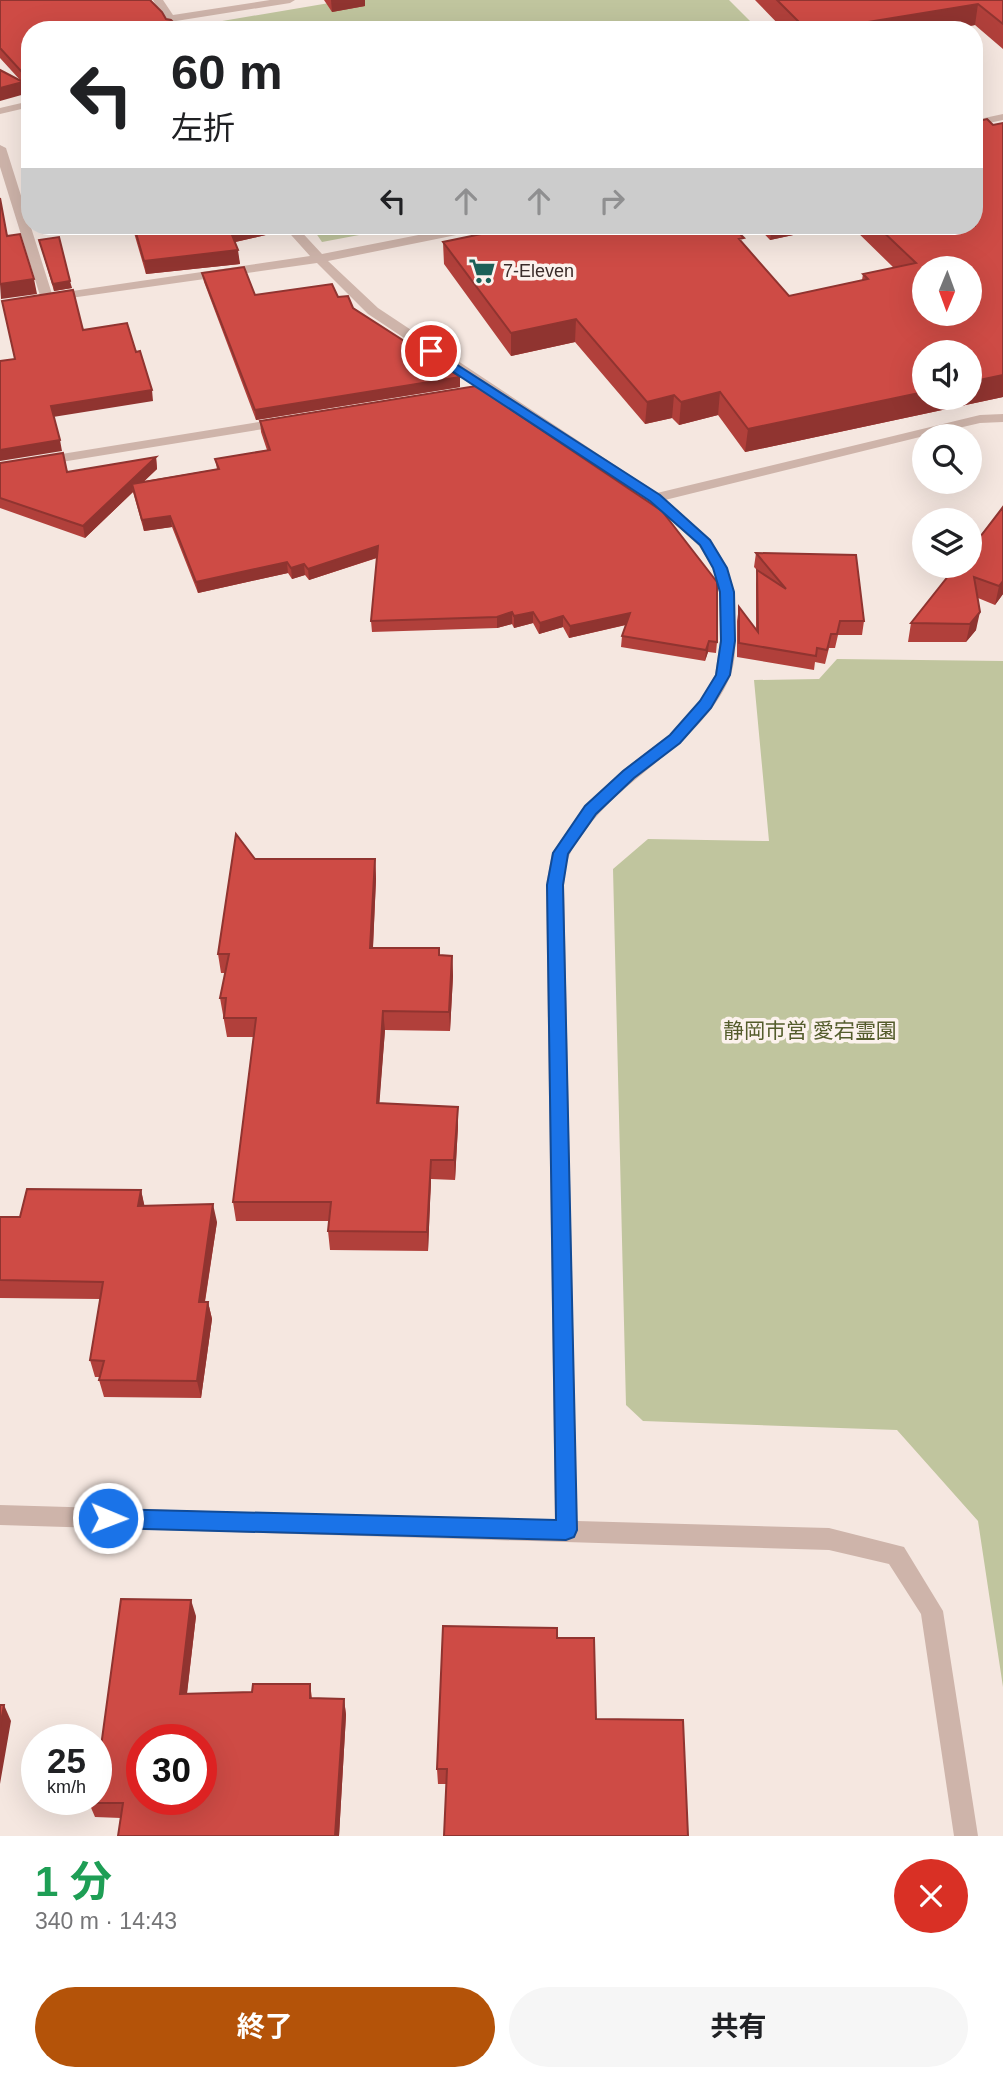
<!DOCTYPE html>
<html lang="ja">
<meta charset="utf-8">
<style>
:root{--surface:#fff;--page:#f6f6f6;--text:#202124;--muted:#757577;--accent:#b45309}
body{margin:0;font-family:Helvetica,"Noto Sans JP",sans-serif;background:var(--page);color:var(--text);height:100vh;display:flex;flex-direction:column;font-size:26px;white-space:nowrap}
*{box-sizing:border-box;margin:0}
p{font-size:23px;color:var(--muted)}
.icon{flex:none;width:38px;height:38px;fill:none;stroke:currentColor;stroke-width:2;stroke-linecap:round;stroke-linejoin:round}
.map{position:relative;height:1836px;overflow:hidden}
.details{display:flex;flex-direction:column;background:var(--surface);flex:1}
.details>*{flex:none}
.guide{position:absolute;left:21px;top:21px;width:962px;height:214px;border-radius:28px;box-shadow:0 7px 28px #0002;background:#fff;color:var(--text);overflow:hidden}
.needle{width:46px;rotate:181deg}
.buttons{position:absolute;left:912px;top:256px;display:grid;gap:14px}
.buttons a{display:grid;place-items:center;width:70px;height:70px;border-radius:50%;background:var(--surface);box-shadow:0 7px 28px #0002;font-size:35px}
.speed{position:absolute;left:21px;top:1724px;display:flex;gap:14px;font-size:35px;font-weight:700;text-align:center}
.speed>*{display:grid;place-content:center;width:91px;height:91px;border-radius:50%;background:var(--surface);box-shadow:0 7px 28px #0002;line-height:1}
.speed small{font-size:18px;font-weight:400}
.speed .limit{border:10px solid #d22;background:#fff;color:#111}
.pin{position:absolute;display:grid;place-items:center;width:60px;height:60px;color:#fff;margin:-30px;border:4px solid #fff;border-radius:50%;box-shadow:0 2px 7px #0007}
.me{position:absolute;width:77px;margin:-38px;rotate:91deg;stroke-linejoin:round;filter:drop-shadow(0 0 5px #0008)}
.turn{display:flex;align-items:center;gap:24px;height:147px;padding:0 35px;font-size:32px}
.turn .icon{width:91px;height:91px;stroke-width:2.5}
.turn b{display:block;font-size:49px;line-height:60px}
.lanes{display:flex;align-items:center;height:66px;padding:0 35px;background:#0003;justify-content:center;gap:35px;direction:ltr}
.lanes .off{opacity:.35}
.round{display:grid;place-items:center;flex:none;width:74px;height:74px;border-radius:37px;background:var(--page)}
.headline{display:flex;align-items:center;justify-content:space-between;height:119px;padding:0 35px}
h1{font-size:42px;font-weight:700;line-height:52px;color:#1e9e55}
.action{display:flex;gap:14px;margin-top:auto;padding:14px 35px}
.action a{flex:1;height:80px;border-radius:42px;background:var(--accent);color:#fff;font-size:28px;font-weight:700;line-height:80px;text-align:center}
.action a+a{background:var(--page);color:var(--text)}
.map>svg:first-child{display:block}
.green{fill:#c0c59e}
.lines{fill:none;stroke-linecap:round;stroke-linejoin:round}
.minor{fill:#ceb4aa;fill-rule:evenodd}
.wall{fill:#b1403b}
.shaded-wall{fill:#903430}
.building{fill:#ce4b45;stroke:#903430;stroke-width:2;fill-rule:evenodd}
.route{fill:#1a73e8;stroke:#114b97;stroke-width:2}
.labels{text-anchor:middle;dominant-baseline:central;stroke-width:7;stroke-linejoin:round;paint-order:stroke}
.far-poi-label{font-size:18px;fill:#3b2c2a;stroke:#fcf2ed;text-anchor:start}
.park-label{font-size:21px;fill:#545c2c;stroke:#fcf2ed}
</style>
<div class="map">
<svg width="1003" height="1836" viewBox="0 0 1003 1836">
<rect width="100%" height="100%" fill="#f5e7e0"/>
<path class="green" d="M347,0H729L759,30H189L187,27Z
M311,226H407L322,242Z
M837,659L1003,661V1687L978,1521L897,1430L643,1421L626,1405L613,869L648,839L769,841L754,680L819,679Z"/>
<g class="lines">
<path class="minor" d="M153,0H163L173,15L270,0H295L290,3L176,21L181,30H170Z
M30,101V107L0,114V108Z
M1003,114V120L975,126V120Z
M0,145L6,148L52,294L310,256L283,226H296L322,254L464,226H487L481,230L328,261L378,308L657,493L980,415L1003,414V422L980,423L924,436L665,500C714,543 734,555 735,624C736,640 736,661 730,677C701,745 626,773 585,831C580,838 573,846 570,854C566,862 565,875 564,885L577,1521L829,1528L904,1547L943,1611L978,1836H954L921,1614L889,1564L829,1550L0,1525V1505L555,1521L546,885L552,853L585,806L623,770L669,735L700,702L715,675L720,641L719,592L713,568L699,546L650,501L368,314L317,263L42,302L0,167Z
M283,418L290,422L288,425L0,472V464Z"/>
</g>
<path class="wall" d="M0,0L30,30V91L24,84L25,94L21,81L0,58Z
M324,0H365V6L332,12Z
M755,0H1003V49L975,25L947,30H784Z
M1003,123V397L745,452L718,415L679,425L672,418L645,424L575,342L511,356L444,264L443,242L743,244L789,296L862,280L863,274L894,268L851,226H975L993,125Z
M132,226H269L270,234L235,242L240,264L146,274Z
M757,226H835L770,240Z
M39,240L72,288L54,291Z
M202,273L255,295L338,297L353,308L460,377V387L256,420L204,282Z
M260,421L717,642L716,653L708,652L705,661L621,647L622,636L626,625L569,638L563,627L539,634L533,623L514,628L512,624L497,628L372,632L371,621L377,558L309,580L305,575L292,579L288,573L198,593L172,527L144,531L133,492L85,538L0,508V463L67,472L156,457L157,469L144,481L217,469L215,459L267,450L261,432Z
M1003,507V594L995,605L978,598L976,630L966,642H908L911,623Z
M756,553L864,621L862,635H838L835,648H829L825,664L815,662L814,670L737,657V621L739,607L756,630V584L757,570L754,567Z
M255,859H375L376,879L373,948H439V955L452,956L453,976L450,1031L385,1030L379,1103L458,1126L455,1180L431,1179L428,1251L330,1250L328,1231L329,1221H236L233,1202L254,1037H227L220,998L225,973H221L218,954Z
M141,1190L144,1205L217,1222L205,1302H208L212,1319L201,1398L104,1397L99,1380L100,1377H95L90,1360L100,1299L0,1298V1217H20Z
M196,1616L187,1694L252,1692L310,1684L312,1698L344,1699L346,1715L339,1836H118L121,1818L95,1817L89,1803L100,1754Z
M557,1628L446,1784H438L437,1769Z"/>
<path class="shaded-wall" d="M331,0H365V6L332,12Z
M978,4L975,25L947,30H819Z
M23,82L25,94L0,101V88Z
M246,226H269L270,234L231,243L230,230Z
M772,226H835L770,240Z
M238,250L240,264L146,274L144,261Z
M34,279L37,294L1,299L0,284Z
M70,281L72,288L54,291L53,284Z
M576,319L575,342L511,356V333Z
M1003,375V397L745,452L748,429L924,392V397H970V382Z
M460,377V387L256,420L255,410Z
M152,390L153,401L53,417L51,406Z
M720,392L718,415L679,425L681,402Z
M674,395L672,418L645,424L647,402Z
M60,440L62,451L0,461V450Z
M156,457L157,469L134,491L132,484L133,492L85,538L83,526Z
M170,516L172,527L144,531L142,520Z
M378,546L379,557L309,580L308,569Z
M287,562L288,573L198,593L196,582Z
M304,564L305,575L292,579L291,568Z
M1003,581V594L995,605L999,586Z
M512,612V624L497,628V617Z
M533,612V623L514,628V616Z
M980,612L976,630L966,642L970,624Z
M630,613L629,624L569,638L570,626Z
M563,616V627L539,634L540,623Z
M709,641L708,652L705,661L706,650Z
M375,859L376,879L372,967L370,948Z
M452,956L453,976L450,1031L449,1012Z
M383,1011L385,1030L378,1122L377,1103Z
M458,1107V1126L455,1180L454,1160Z
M431,1160V1179L428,1251L427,1232Z
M141,1190L145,1208L138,1206Z
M213,1204L217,1222L202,1319L199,1302Z
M208,1302L212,1319L201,1398L197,1381Z
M191,1600L196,1616L185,1709L180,1694Z
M344,1699L346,1715L339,1836H335Z
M4,1705L11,1721L0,1784V1727Z"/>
<path class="building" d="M0,0H150L162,12L166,19L171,20L181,30H30V81L0,48Z
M777,0H1003V24L978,4L819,30H807Z
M0,70L23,82L0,88Z
M987,119L993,125L1003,123V375L970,382V352H924V392L748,429L720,392L681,402L674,395L647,402L576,319L511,333L443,242L520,226H732L744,238L739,239L789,296L868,279L863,274L916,263L877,226H975V122ZM924,268H970V313H924Z
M0,198L7,236L20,234L34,279L0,284Z
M134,226H246L230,230L238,250L144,261Z
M59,237L70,281L53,284L39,240Z
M244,267L255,295L332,284L338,297L348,296L353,308L460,377L255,410L202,273Z
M73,290L83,330L127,323L136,352L140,351L152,390L51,406L60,440L0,450V361L15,359L2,301Z
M476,386L662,511L717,582V642L709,641L706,650L622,636L630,613L570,626L563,616L540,623L533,612L514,616L512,612L497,617L371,621L378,546L308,569L304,564L291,568L287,562L196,582L170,516L142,520L132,484L219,469L215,459L270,450L260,421Z
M63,453L67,472L156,457L83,526L0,498V463Z
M1003,507V581L999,586L974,577L980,612L970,624L911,623L957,565H970V550Z
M756,553L856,555L864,621H840L837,634H831L827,650L817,648L816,656L739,643V607L758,632L757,570L786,589Z
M236,834L255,859H375L370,948H439V955L452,956L449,1012L383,1011L377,1103L458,1107L454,1160H431L427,1232L328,1231L331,1202H233L256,1018H224L226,998H220L229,954H218Z
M27,1189L141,1190L138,1206L213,1204L199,1302H208L197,1381L99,1380L104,1361L90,1360L103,1282L0,1280V1217H20Z
M121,1599L191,1600L180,1694L252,1692L253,1684H310V1698L344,1699L335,1836H118L123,1803H89L90,1799H96V1754H100ZM142,1740H201V1799H142Z
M443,1626L557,1628V1638H594L596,1719L683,1720L688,1836H444L447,1769H437Z
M0,1705H4L0,1727Z"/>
<path class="route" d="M431,348L660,495L710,540L727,568L734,592L735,641L730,675L711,708L680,743L634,778L596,814L568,854L563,885L577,1530L574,1537L566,1540L108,1528L101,1525L98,1518L101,1511L108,1509L556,1520L547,885L553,853L585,806L623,771L670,735L700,701L716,675L721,641L720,592L713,568L700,545L650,501L426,354L425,351Z"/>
<defs>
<g id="supermarket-bare" transform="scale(2.1)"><path d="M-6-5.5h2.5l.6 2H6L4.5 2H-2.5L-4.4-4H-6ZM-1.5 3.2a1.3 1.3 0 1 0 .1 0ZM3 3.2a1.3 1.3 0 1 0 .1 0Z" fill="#1c6158" stroke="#fcf2ed" stroke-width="2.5" paint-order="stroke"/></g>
</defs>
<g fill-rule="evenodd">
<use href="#supermarket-bare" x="482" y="271"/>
</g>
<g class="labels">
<g class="far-poi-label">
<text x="503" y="271">7-Eleven</text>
</g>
<g class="park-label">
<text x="810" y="1030">静岡市営 愛宕霊園</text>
</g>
</g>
</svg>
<div class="buttons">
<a><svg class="needle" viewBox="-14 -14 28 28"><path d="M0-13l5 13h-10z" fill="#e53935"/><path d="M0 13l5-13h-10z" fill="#757577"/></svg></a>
<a><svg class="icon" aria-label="sound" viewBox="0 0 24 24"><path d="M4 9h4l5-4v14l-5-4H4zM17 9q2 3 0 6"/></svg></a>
<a><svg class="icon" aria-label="search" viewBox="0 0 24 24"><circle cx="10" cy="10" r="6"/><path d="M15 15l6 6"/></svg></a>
<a><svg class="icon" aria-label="layers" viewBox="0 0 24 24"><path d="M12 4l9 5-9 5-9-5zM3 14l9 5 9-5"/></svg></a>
</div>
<div class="speed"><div>25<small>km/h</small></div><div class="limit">30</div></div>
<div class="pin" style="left:431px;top:351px;background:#d93025"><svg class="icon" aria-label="arrive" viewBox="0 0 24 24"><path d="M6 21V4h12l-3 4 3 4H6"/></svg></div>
<svg class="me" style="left:108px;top:1518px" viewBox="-20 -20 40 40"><circle r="17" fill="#1a73e8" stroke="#fff" stroke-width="3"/><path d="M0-11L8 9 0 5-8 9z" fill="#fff"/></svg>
<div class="guide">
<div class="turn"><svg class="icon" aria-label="left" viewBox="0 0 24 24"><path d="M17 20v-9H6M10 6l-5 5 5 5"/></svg><div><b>60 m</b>左折</div></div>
<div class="lanes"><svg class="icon" aria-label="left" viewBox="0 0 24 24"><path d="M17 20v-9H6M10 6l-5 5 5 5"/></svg><svg class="icon off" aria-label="ahead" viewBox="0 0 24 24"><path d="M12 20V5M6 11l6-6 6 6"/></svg><svg class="icon off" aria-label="ahead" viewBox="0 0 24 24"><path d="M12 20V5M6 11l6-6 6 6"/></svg><svg class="icon off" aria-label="right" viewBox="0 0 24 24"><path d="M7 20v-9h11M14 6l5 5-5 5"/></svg></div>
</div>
</div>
<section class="details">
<div class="headline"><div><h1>1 分</h1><p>340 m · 14:43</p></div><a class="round" style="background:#d93025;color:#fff"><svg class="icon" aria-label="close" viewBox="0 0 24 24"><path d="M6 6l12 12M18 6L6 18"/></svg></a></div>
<div class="action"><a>終了</a><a>共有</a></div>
</section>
